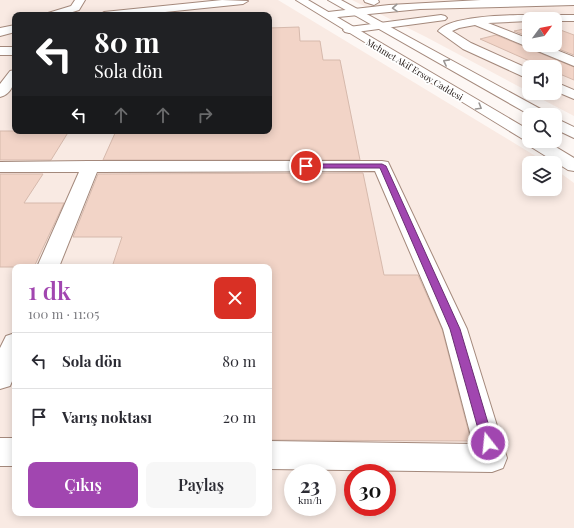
<!DOCTYPE html>
<html lang="tr">
<meta charset="utf-8">
<style>
:root{--surface:#fff;--page:#f7f7f7;--text:#2b2b33;--muted:#7c7c81;--line:#e1e1e2;--accent:#a146b0}
body{margin:0;font-family:"Playfair Display",serif;background:var(--page);color:var(--text);height:100vh;display:flex;flex-direction:column;font-size:15px;white-space:nowrap}
*{box-sizing:border-box;margin:0}
p{font-size:13px;color:var(--muted)}
.icon{flex:none;width:22px;height:22px;fill:none;stroke:currentColor;stroke-width:2;stroke-linecap:round;stroke-linejoin:round}
.map{position:relative;flex:1;overflow:hidden}
.details{position:absolute;left:12px;top:264px;width:260px;height:252px;display:flex;flex-direction:column;background:var(--surface);border-radius:8px;box-shadow:0 2px 10px #0003}
.details>*{flex:none}
.banner{position:absolute;left:12px;top:12px;width:260px;height:122px;border-radius:8px;box-shadow:0 2px 10px #0003;background:#202124;color:#fff;overflow:hidden}
.needle{width:26px;rotate:58deg}
.tools{position:absolute;left:522px;top:12px;display:grid;gap:8px}
.tools a{display:grid;place-items:center;width:40px;height:40px;border-radius:8px;background:var(--surface);box-shadow:0 2px 10px #0003;font-size:20px}
.speed{position:absolute;left:284px;top:464px;display:flex;gap:8px;font-size:20px;font-weight:700;text-align:center}
.speed>*{display:grid;place-content:center;width:52px;height:52px;border-radius:50%;background:var(--surface);box-shadow:0 2px 10px #0003;line-height:1}
.speed small{font-size:10px;font-weight:400}
.speed .limit{border:6px solid #d22;background:#fff;color:#111}
.pin{position:absolute;display:grid;place-items:center;width:34px;height:34px;color:#fff;margin:-17px;border:2px solid #fff;border-radius:50%;box-shadow:0 1px 4px #0007}
.me{position:absolute;width:44px;margin:-22px;rotate:344deg;stroke-linejoin:round;filter:drop-shadow(0 0 3px #0008)}
.turn{display:flex;align-items:center;gap:14px;height:84px;padding:0 16px;font-size:18px}
.turn .icon{width:52px;height:52px;stroke-width:2.5}
.turn b{display:block;font-size:28px;line-height:34px}
.lanes{display:flex;align-items:center;height:38px;padding:0 16px;background:#0003;justify-content:center;gap:20px;direction:ltr}
.lanes .off{opacity:.35}
.round{display:grid;place-items:center;flex:none;width:42px;height:42px;border-radius:8px;background:var(--page)}
.headline{display:flex;align-items:center;justify-content:space-between;height:68px;padding:0 16px}
h1{font-size:24px;font-weight:600;line-height:30px;color:var(--accent)}
.primary-button{display:flex;gap:8px;margin-top:auto;padding:8px 16px}
.primary-button a{flex:1;height:46px;border-radius:8px;background:var(--accent);color:#fff;font-size:16px;font-weight:600;line-height:46px;text-align:center}
.primary-button a+a{background:var(--page);color:var(--text)}
ul{padding:0;list-style:none}
li{display:flex;align-items:center;gap:12px;height:56px;padding:0 16px;border-top:1px solid var(--line)}
li div{flex:1}
li b{display:block;font-size:15px}
li em{font-style:normal}
.map>svg:first-child{display:block}
.built{fill:#f9eae3;fill-rule:evenodd}
.building{fill:#f2d4c7;stroke:#d6b9ac}
.lines{fill:none;stroke-linecap:round;stroke-linejoin:round}
.street-casing{stroke:#a4897c;stroke-width:2}
.secondary-casing{stroke:#a4897c;stroke-width:2}
.primary-casing{stroke:#a4897c;stroke-width:2}
.street{fill:#fff;fill-rule:evenodd}
.secondary{fill:#fff;fill-rule:evenodd}
.primary{fill:#fff;fill-rule:evenodd}
.oneway{stroke:#999593}
.route{fill:#a146b0;stroke:#692e72}
.labels{text-anchor:middle;dominant-baseline:central;stroke-width:3.5;stroke-linejoin:round;paint-order:stroke}
.far-street-label{font-size:9px;fill:#1d130f;stroke:#fff}
</style>
<div class="map">
<svg width="574" height="528" viewBox="0 0 574 528">
<rect width="100%" height="100%" fill="#fdf7f4"/>
<path class="built" d="M0,0H278L547,163H529V189H555V169L574,183V528H0ZM15,15H269V131H15ZM15,267H269V513H15ZM293,473H327V507H293ZM353,473H387V507H353Z
M352,0H574V116L530,93H555V67H529V92L426,37ZM529,19H555V45H529Z"/>
<path class="building" d="M299,27L300,41H320L323,60H340L360,160H103L116,131H269V28Z
M529,28V37L514,31Z
M555,28L574,35V55L548,45H555Z
M496,35L574,67V80L555,72V67H543L480,39Z
M0,131H69L51,160H0Z
M363,173L384,275H418L442,329L471,441L269,440V267H112L122,237H73L98,174Z
M0,174H43L24,203H64L34,267H0Z"/>
<g class="lines">
<g class="street-casing">
<path id="street" d="M75,0H85L79,10L63,15H47L48,13L71,6Z
M222,0L248,1L243,4L136,15H99L104,12Z
M364,0H378L379,2L374,5L365,2Z
M526,15H574V21H555V19H529V21L488,23L529,39V45H544L574,57V66L475,25L459,28L452,31L471,43L529,69V78L524,77L463,49L438,31C449,16 507,15 526,15Z
M15,25V32L0,36V28Z
M555,82L574,90V99L555,91Z
M88,161H382L388,162L467,329L507,458L503,468L492,472L269,469V441L473,444L443,329L375,171L97,172L59,267H37L79,172H0V162Z
M15,333V374L10,386L0,389V348L6,336Z
M0,438H15V466H0Z"/>
</g>
<g class="secondary-casing">
<path id="secondary" d="M481,0H574V5L420,9L328,18L323,15L328,12L389,5Z
M441,15L445,16L447,18L445,20L349,33L345,32L343,30L345,28L349,27Z
M0,47H15V55H0Z
M15,70C15,81 13,94 0,97V84L10,71Z"/>
</g>
<g class="primary-casing">
<path id="primary" d="M296,0H308L529,130V141H546L574,158V171L568,170L528,145L526,141Z
M328,0H341L546,112L549,115H530Z
M555,118L574,127V138L555,129Z"/>
</g>
<use href="#street" class="street"/>
<use href="#secondary" class="secondary"/>
<use href="#primary" class="primary"/>
</g>
<defs><path id="oneway-chevron" d="M-2-3.5L2.5 0L-2 3.5" fill="none" stroke-width="1.6" stroke-linecap="round" stroke-linejoin="round"/></defs>
<g class="oneway">
<use href="#oneway-chevron" transform="translate(395 8) rotate(177)"/>
<use href="#oneway-chevron" transform="translate(446 62) rotate(-152)"/>
<use href="#oneway-chevron" transform="translate(479 107) rotate(31)"/>
</g>
<path class="route" d="M306,164H382L386,166L460,329L494,443L492,447L488,449L484,447L482,443L450,329L380,168H303V165Z"/>
<g class="labels">
<g class="far-street-label">
<text transform="translate(415 69) rotate(31)">Mehmet Akif Ersoy Caddesi</text>
</g>
</g>
</svg>
<div class="tools">
<a><svg class="needle" viewBox="-14 -14 28 28"><path d="M0-13l5 13h-10z" fill="#e53935"/><path d="M0 13l5-13h-10z" fill="#7c7c81"/></svg></a>
<a><svg class="icon" aria-label="sound" viewBox="0 0 24 24"><path d="M4 9h4l5-4v14l-5-4H4zM17 9q2 3 0 6"/></svg></a>
<a><svg class="icon" aria-label="search" viewBox="0 0 24 24"><circle cx="10" cy="10" r="6"/><path d="M15 15l6 6"/></svg></a>
<a><svg class="icon" aria-label="layers" viewBox="0 0 24 24"><path d="M12 4l9 5-9 5-9-5zM3 14l9 5 9-5"/></svg></a>
</div>
<div class="speed"><div>23<small>km/h</small></div><div class="limit">30</div></div>
<div class="pin" style="left:306px;top:166px;background:#d93025"><svg class="icon" aria-label="arrive" viewBox="0 0 24 24"><path d="M6 21V4h12l-3 4 3 4H6"/></svg></div>
<svg class="me" style="left:488px;top:443px" viewBox="-20 -20 40 40"><circle r="17" fill="#a146b0" stroke="#fff" stroke-width="3"/><path d="M0-11L8 9 0 5-8 9z" fill="#fff"/></svg>
<div class="banner">
<div class="turn"><svg class="icon" aria-label="left" viewBox="0 0 24 24"><path d="M17 20v-9H6M10 6l-5 5 5 5"/></svg><div><b>80 m</b>Sola dön</div></div>
<div class="lanes"><svg class="icon" aria-label="left" viewBox="0 0 24 24"><path d="M17 20v-9H6M10 6l-5 5 5 5"/></svg><svg class="icon off" aria-label="ahead" viewBox="0 0 24 24"><path d="M12 20V5M6 11l6-6 6 6"/></svg><svg class="icon off" aria-label="ahead" viewBox="0 0 24 24"><path d="M12 20V5M6 11l6-6 6 6"/></svg><svg class="icon off" aria-label="right" viewBox="0 0 24 24"><path d="M7 20v-9h11M14 6l5 5-5 5"/></svg></div>
</div>
<section class="details">
<div class="headline"><div><h1>1 dk</h1><p>100 m · 11:05</p></div><a class="round" style="background:#d93025;color:#fff"><svg class="icon" aria-label="close" viewBox="0 0 24 24"><path d="M6 6l12 12M18 6L6 18"/></svg></a></div>
<ul>
<li><svg class="icon" aria-label="left" viewBox="0 0 24 24"><path d="M17 20v-9H6M10 6l-5 5 5 5"/></svg><div><b>Sola dön</b></div><em>80 m</em></li>
<li><svg class="icon" aria-label="arrive" viewBox="0 0 24 24"><path d="M6 21V4h12l-3 4 3 4H6"/></svg><div><b>Varış noktası</b></div><em>20 m</em></li>
</ul>
<div class="primary-button"><a>Çıkış</a><a>Paylaş</a></div>
</section>
</div>
